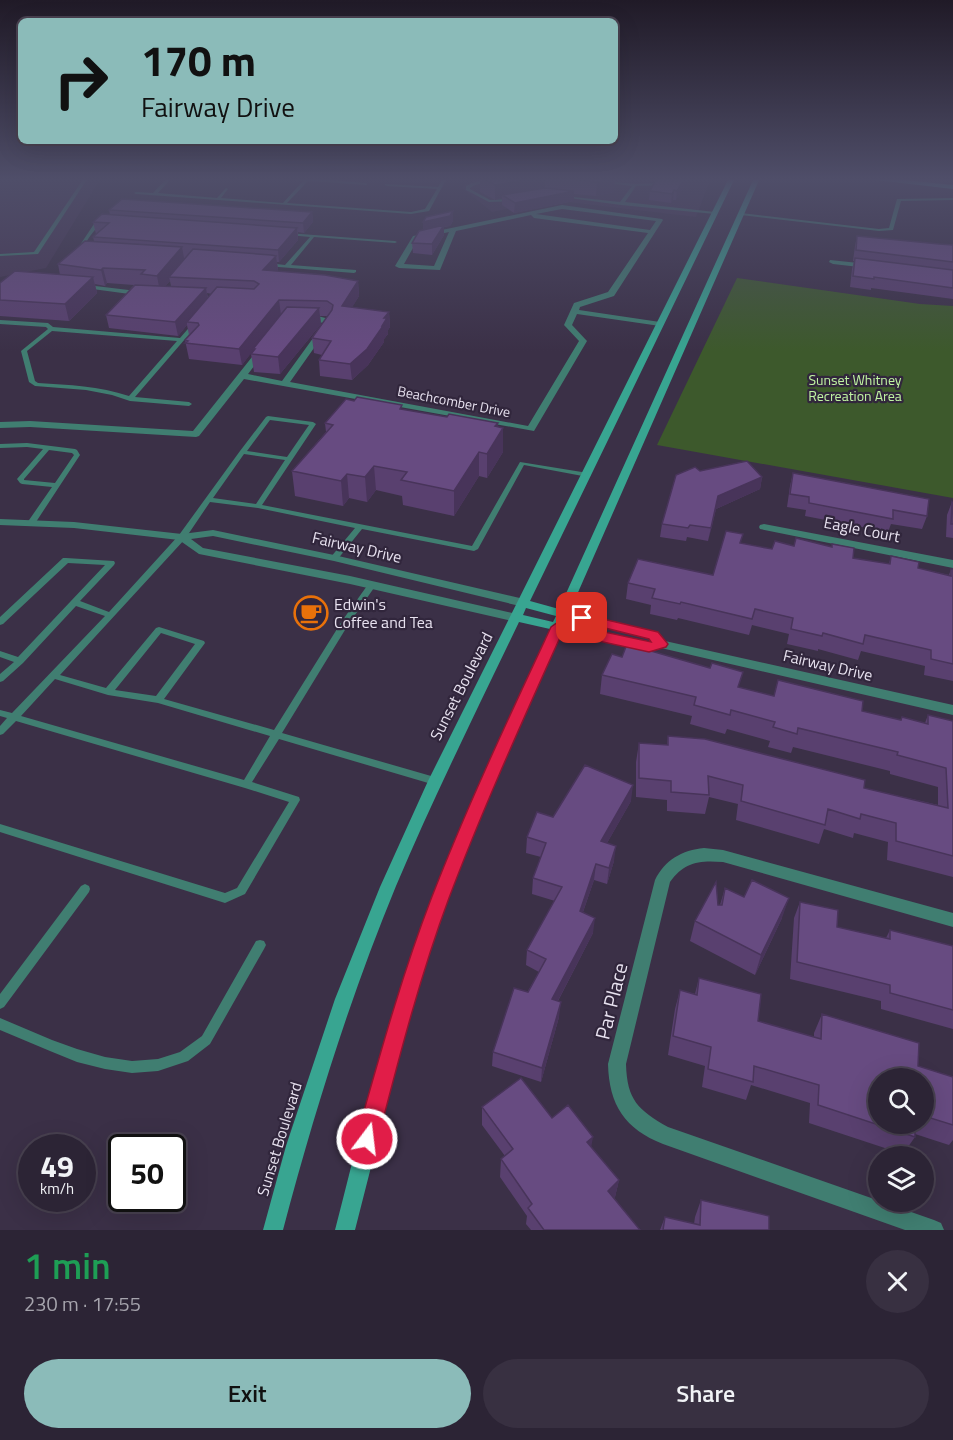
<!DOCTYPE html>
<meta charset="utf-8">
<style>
:root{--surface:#2c2435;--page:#383041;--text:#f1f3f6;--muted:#a6a4ad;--line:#484150;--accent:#8bbbb9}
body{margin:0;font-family:"Titillium Web",sans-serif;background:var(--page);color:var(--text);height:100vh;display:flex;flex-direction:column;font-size:22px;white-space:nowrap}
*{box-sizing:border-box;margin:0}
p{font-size:20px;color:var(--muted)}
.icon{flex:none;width:33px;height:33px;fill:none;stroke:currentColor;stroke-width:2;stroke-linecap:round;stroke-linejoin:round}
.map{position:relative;height:1230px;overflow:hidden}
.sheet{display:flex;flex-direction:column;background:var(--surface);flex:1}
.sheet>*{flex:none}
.hud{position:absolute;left:18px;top:18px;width:600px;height:126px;border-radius:9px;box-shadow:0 6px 24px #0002,0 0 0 2px var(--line);background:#8bbbb9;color:#111;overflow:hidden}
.tools{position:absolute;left:868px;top:1068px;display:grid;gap:12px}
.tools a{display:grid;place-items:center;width:66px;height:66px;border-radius:50%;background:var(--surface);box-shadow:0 6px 24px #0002,0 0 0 2px var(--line);font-size:30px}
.speed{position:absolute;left:18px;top:1134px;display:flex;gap:12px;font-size:30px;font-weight:700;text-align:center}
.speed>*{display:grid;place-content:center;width:78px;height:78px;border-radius:50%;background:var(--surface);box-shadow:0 6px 24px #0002,0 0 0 2px var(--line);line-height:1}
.speed small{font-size:15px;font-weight:400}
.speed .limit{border:3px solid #111;border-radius:9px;background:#fff;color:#111}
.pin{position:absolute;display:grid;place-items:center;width:51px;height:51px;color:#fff;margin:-26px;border-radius:12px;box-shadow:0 3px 9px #0006}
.me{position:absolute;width:66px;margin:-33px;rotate:15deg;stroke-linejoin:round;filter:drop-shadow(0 0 4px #0008)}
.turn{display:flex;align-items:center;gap:21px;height:126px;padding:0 24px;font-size:27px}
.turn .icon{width:78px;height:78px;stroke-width:2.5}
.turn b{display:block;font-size:42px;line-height:51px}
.round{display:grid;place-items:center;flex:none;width:63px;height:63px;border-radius:32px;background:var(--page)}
.head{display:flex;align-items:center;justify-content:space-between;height:102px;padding:0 24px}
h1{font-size:36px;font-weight:600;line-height:45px;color:#1e9e55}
.button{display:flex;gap:12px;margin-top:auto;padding:12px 24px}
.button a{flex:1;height:69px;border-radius:36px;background:var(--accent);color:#111;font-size:24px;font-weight:600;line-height:69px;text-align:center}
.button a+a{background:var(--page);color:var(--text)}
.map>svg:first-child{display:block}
.built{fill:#453653}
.green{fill:#3d592c}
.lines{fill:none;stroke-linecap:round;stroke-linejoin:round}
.service{fill:#407e71;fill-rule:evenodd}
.minor{fill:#407e71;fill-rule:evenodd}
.tertiary{fill:#407e71;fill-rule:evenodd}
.secondary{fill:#38a591;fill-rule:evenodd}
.wall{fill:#59406f;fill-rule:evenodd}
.shaded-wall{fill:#48345a}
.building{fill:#674b81;stroke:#48345a;stroke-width:1.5}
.route{fill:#e11d48;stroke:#92132f;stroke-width:1.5}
.labels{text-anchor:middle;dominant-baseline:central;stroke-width:4.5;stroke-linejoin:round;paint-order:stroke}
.far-park-label{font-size:14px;fill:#c0f4a2;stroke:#31263c}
.far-street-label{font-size:14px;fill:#e7e1ef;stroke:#31263c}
.street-label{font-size:16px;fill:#e7e1ef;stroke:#31263c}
.poi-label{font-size:16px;fill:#e7e1ef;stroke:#31263c;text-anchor:start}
.near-street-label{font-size:20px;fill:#e7e1ef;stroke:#31263c}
</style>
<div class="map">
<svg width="953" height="1230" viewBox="0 0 953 1230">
<rect width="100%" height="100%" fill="#3b3047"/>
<path class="built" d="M0,178H101L46,268L0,277Z
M485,178H711L696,217L551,200L492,212L462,188L465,184Z"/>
<path class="green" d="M737,278L920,304L953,306V498L657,445Z"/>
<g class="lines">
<path class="service" d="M84,178H88L38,254L0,256V254L34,252Z
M167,178H172L158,193L217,198L226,188L228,189L221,198L283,203L303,181L281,178H310L365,183L367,184V185L308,181L287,203L411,212L425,209L437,189L387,186L385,185V184L438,187L443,178H447L429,211L411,214L136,194L134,193L136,192L153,193Z
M494,178H504L475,185L470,188V189L490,200L512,199H514V201L489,202L466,190V186L472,183Z
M946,178H950V179L948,180Z
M604,181L635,184L662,183L664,184L662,185L636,186L625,202L715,212L717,213L715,214L621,205L562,197L564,196L620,202L632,186L606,183Z
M953,198V200L901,201L893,230L879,231L741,215L739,214L741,213L879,229L889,228L897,199Z
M102,222L104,223C94,228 88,239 82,249H78V248L94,224Z
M287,233L395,241L397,242L395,243L314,237L291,265L356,270V272L354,273L266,266L265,265L268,263L285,265L310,237L289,235H287Z
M87,285L137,291L140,293L137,295L85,288L84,287Z
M0,320L48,323L53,327L180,338L194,322H198V324L135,397L189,402L192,404L189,406L130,401L112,395L86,390L35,386L29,382L21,351L48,329L46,327L0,324ZM52,331L177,341L129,396C99,386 69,385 38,383L35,381L27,351Z
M268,416L313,422L316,424L262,505L472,546L520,462L588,473L591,475L588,477L524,465L478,549L474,551L362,529L337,560H334L330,558L355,528L258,508L210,502L185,539L60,675L106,688L156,628L159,627L204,641L205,643L164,699L274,730L342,621L369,583H375L376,585L348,625L282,733L438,778L440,781L438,784L435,785L279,739L252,782L299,797L300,800L245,894L225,903L0,832V824L225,893L237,888L289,802L245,788L16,721L3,734L0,735V726L7,718L0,716V710L12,713L105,616L76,606L23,663L3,681L0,682V674L14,662L0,657V651L18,657L105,565L68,563L3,624L0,625V617L63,558H66L114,561L115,563L114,565L80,601L109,612L179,535L240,451L266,417ZM270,420L309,425L287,457L247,451ZM244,454L285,460L256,504L213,498ZM161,633L195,644L156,696L115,690ZM55,679L108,695L158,703L270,736L244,780L21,716Z
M27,443L75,449L77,450L80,455L34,525H31L27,523L52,487L22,484L20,483L17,479L43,449L27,447L0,448V444ZM49,450L72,453L74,455L55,483L24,480V479Z
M85,884L89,886L90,889L89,892L4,1007L0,1009V994L81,886Z
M260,940L264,941L266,945L264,949L210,1044L188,1061L158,1071L132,1073L105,1069L77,1062L50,1051L0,1030V1018L52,1040L77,1049L105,1057L132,1061L158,1059L180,1052L202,1036L256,941Z"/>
<path class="minor" d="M562,205L662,219L663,220L614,296L580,307L579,310L660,322L664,324L660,326L577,314L572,325L587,341L534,431L244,379L199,436L196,437L30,427L0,428V422L30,421L193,431L260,347L267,349L248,374L282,381L324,323L303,320L302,318C309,314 326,317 333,321L290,382L528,426L579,341L564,325L574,303L608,292L648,233L534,218L531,215L456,231L440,270L399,268L395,266L413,236ZM562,209L656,221L650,230L536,214ZM449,232L434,266L404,264L418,239Z
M764,524L953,560V568L760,529L759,527L760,525Z
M564,610L658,633L665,641L953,705V715L661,648L649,651L554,630L552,627L554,624L558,623L652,642L650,639L560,617L558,614L560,611Z
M704,848L723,850L953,913V927L723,862C699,860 684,862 670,882L626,1064C627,1100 638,1110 668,1127L934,1220L941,1223L944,1230H905L663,1144C625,1129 609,1105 608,1064L655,880C665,860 682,850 704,848Z"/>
<path class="tertiary" d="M830,260L868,264L872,266L868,268L833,264L829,262Z
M0,519L74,522L182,534L213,530L334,555L524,599L530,603L524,607L334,561L213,536L191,539L203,548L350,576L521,615L523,618L517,622L350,584L199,554L179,540L74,528L0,525Z"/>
<path class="secondary" d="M729,178H735L530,601L559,609L754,178H760L489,795L448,900L411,1010L355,1230H335C354,1157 371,1083 393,1011C433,879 493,754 550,629L519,622C477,710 434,796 396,886C350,997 314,1113 283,1230H263L286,1146L335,999L380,887L428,781ZM526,608L556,616L553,622L523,615Z
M859,178H884L953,185V189Z"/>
</g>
<path class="wall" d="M480,178H615L614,192L596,196L574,194V201L514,213L502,205V198L495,200L480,192Z
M645,178H688L687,181L676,200H673L671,203L649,200L650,191L656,180L650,181Z
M109,210L312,212L313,222L304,233L298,232V240L279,262H277L278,270L277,271L358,281L359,296L352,307L389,312L390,327L388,330V334L384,339V342L368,365L352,380L320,376L319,360L322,355L314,353L312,338L328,316H320L321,324L280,374L254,372L251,354L253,350L242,365L189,359L185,340L189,335L187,325L178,336L109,328L106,315L134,285L107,283L105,286L95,284L97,293L69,321L0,316V283L60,275L58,264L94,241L93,237L96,234L93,222L110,215ZM170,281L171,286H165ZM207,293L212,294L208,298Z
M453,221L450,226L444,227V235L432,255L413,253L412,243L423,230V222Z
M857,236L939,244L953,245V299L871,288V290L850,287L852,269L854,261H853L855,246Z
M402,409L503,428V452L487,478L479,476L454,516L403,505L402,496L376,490L367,502L349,498L343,506L295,496L292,471L326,432L325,423Z
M700,471L762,477L760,489L716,509L708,541L687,537L686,541L660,537L662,524Z
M793,473L927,516L922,529L891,524L888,532L805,516L806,510L787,507L790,486Z
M952,502L953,503V538L946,537L947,515Z
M741,543L772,549L853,558L889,564L891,556L918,568L949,575L951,569H953V681L924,675L925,666L861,651L858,660L818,649V651L787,644L789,634L752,625L749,635L678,618L677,620L650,614L651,605L626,599L628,583L713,575Z
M602,675L739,687L774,696L862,711L901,720L902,717L925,723L928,715L953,721V877L887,860L888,842L854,833L853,838L824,829L819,844L736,820L738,804L709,797L705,814L667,811V800L636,797V762L639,743L667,745L668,736L864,788L938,805V787L890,774V771L793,747L791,753L768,747L770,741L727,729L725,734L690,724L692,716L600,694Z
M631,801L607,843L614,861L607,884L594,880L583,912L593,933L558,1001L559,1017L541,1082L492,1066L493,1052L539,972L526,965L527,950L555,901L532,894L533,878L541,857L526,853L527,837Z
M725,888L782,918L755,975L690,941L695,921L718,905H720Z
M800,902L837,927L886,938L890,930L953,946V1029L881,1009V1001L790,979L794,918Z
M699,978L758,1021L814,1037V1033L822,1014L918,1066L953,1077V1140L949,1145L915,1134V1137L903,1154L809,1123L810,1103L751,1085L746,1100L702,1087L705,1066L668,1055L675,1009L680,990L695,994ZM924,1078V1124H879Z
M482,1107L552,1118L591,1147L619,1180L615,1197L614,1198L640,1230H531L526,1224L527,1216L500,1177L501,1159L505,1156L482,1125Z
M701,1200L769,1230H660L665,1217L694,1224L695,1217Z"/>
<path class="shaded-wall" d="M536,178H545V191L502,195V198L495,200V185Z
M615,178L614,192L596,196L597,182Z
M684,178H688L687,181L676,200L677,191Z
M674,190L673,200L671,203L672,194Z
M574,191V201L514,213L515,203Z
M453,211V221L450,226L444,227V235L432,255V244L423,232V222Z
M312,212L313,222L304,233L303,223Z
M297,228L298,240L279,262L278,250Z
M182,247L185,263L169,277L170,281L160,292L157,276Z
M276,256L278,270L265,285L263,270Z
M103,268L107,283L105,286L101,270Z
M93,277L97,293L69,321L65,304Z
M358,281L359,296L344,321L342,306Z
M206,288L208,301L187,322V325L178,336L175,322Z
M279,300L281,315L242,365L239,349Z
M319,308L321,324L280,374L278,357Z
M389,312L390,327L388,330V334L384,339V342L368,365L352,380L350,364L382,326L384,318Z
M498,423V436L503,428V452L487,478V454L495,426Z
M479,452V476L454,516V491Z
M374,466L376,490L367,502L365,477Z
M347,474L349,498L343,506L341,481Z
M762,477L760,489L716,509L708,541L718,496Z
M633,785L631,801L599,857L601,841Z
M616,846L614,861L607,884L609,868Z
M596,864L594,880L578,926L580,911Z
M789,898L782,918L755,975L761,955Z
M595,918L593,933L551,1014L552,999Z
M561,1002L559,1017L541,1082L542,1068Z
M593,1137L590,1154L587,1142Z
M619,1180L615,1197L604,1207L608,1191Z"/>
<path class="building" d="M482,178H536L495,185Z
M561,178H614L597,182Z
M657,178H685L677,191L674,190L672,194L650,191Z
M545,188L574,191L515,203L502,195Z
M122,199L312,212L303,223L109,210Z
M453,211L450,216L423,222L426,217Z
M102,214L297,228L278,250L93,237L109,223L93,222Z
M444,225L432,244L412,243L419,231Z
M857,236L939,244L953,245V262L856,250Z
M85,241L182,247L157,276L141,274L145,270L103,268L101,270L58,264Z
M193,249L271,255L276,256L263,270L325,275L358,281L342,306L389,312L384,318H387L382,326H383L367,349L350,364L319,360L331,341L312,338L332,310L333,305L327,301L279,300L239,349L185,343L188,341L185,340L199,325L198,323L187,322L217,287L254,289L259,284L254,281L169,277Z
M855,258L953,270V288L874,277V279L853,276Z
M15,271L93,277L65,304L0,300V283Z
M135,285L206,288L175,322L106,315Z
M287,307L319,308L278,357L251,354L255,349H253Z
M357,397L402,405L400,409L447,417L449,414L498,423L495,426L503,428L487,454L479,452L454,491L401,480L407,472L374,466L365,477L347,474L341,481L292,471L333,425L325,423L346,399L354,401Z
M747,461L762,477L718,496L711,528L690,525L688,528L662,524L676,475L695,467L700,471Z
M793,473L929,499L927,516L893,510V519L809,503V497L790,494Z
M952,502L953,503V524H951Z
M726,531L743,534L740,543L772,549L775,541L794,546L796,538L832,547V544L854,548L853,558L890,564L891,556L919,562L918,568L951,576V569H953V664L931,659V650L865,635L863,644L823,633L822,636L791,629L793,618L755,609L752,619L681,602L680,604L652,598L655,589L628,583L638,559L713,575Z
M627,644L710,668L712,663L743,672L738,687L774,696L778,680L863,701L862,711L901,720L902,717L928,724V715L953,721V856L896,841V823L861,814L860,819L828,809L825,825L741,801L743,785L708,776L709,795L671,792V781L639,778V743L668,745V736L705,739L865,780L864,788L948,808L946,768L897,755L898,752L798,728L797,734L773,727L775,722L731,710L730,715L694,705L696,697L602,675L612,654L622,657Z
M585,765L633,785L601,841L616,846L609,868L596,864L580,911L595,918L552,999L561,1002L542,1068L493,1052L514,988L528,992L546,959L527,950L562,887L533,878L546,843L527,837L537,812L553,817Z
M752,880L789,898L761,955L695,921L716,882L718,905H722L725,888L744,897Z
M800,902L838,910L837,927L890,939V930L953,946V1010L890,993V985L797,962Z
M699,978L761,994L758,1021L821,1039L822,1014L919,1043L918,1066L953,1077V1125L924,1116V1078H879V1124H915V1137L818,1105L819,1085L754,1066L753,1082L708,1069L711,1047L673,1036L680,990L697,995Z
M521,1078L552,1118L568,1105L593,1137L587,1142L619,1180L608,1191L640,1230H544L528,1208L532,1204L501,1159L513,1149L482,1107Z
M701,1200L769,1216V1230H663L665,1217L700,1225Z"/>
<linearGradient id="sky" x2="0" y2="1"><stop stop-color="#201a27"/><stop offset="0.51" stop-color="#4f4e69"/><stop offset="1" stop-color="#4f4e69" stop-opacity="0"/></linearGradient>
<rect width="953" height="351" fill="url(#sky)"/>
<path class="route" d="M582,614L658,632L668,644L666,647L649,652L562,633C523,720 483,808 449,898C420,976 399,1058 378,1139L375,1146L367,1149L359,1146L356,1139C379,1058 401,977 431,899C467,806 509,717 551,627L558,622L651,642L649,639L577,621L575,618Z"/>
<defs>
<g id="cafe-ring" transform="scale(1.725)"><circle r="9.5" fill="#31263c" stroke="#e8710a" stroke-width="1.5"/><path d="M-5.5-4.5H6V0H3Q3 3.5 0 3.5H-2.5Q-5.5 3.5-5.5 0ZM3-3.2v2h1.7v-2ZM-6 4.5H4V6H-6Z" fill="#e8710a"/></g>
</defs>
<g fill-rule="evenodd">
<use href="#cafe-ring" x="311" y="613"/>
</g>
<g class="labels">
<g class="far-park-label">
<text x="855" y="379">Sunset Whitney<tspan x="855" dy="16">Recreation Area</tspan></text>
</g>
<g class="far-street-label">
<text transform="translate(454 401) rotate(11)">Beachcomber Drive</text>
</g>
<g class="street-label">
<text transform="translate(862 529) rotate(11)">Eagle Court</text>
<text transform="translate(357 547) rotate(13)">Fairway Drive</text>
<text transform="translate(828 665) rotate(13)">Fairway Drive</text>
<text transform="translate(461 686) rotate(-63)">Sunset Boulevard</text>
<text transform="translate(279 1139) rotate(-73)">Sunset Boulevard</text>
</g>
<g class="poi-label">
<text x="334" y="604">Edwin's<tspan x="334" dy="18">Coffee and Tea</tspan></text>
</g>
<g class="near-street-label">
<text transform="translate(611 1001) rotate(-76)">Par Place</text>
</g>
</g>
</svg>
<div class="tools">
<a><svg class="icon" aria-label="search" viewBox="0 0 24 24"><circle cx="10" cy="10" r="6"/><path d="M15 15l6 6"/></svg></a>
<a><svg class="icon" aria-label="layers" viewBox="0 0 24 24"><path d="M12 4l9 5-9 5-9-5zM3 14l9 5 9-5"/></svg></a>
</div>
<div class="speed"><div>49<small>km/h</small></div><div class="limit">50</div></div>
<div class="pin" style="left:582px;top:618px;background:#d93025"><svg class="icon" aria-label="arrive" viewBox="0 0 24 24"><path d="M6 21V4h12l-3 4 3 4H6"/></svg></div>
<svg class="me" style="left:367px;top:1139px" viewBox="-20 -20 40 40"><circle r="17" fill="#e11d48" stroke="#fff" stroke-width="3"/><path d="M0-11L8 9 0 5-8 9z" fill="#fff"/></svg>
<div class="hud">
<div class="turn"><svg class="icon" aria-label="right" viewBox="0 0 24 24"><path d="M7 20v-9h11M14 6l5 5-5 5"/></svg><div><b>170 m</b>Fairway Drive</div></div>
</div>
</div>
<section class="sheet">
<div class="head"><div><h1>1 min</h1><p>230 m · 17:55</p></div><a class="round"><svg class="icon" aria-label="close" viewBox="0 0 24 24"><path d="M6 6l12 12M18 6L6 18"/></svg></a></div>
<div class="button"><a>Exit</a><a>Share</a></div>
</section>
